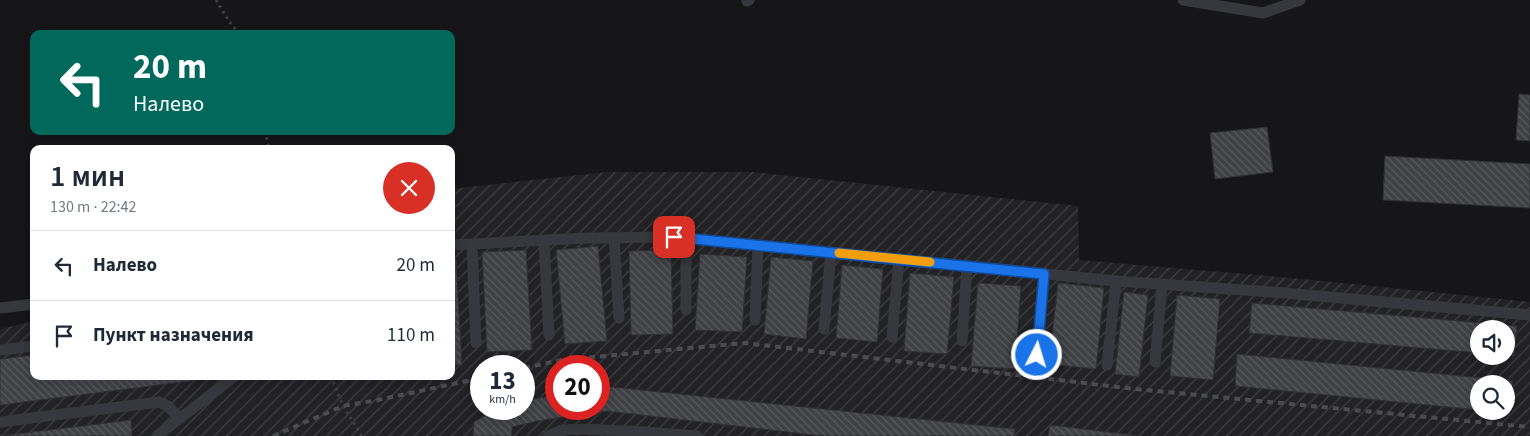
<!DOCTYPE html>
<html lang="ru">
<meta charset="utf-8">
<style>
:root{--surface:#fff;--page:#f6f6f7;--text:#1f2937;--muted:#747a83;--line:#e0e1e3}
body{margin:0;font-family:"Source Sans 3",sans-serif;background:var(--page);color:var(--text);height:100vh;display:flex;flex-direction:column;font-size:19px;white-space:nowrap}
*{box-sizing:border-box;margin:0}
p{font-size:16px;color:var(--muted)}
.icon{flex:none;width:28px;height:28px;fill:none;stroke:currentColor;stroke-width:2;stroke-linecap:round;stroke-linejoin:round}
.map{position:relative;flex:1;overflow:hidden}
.sheet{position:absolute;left:30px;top:145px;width:425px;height:235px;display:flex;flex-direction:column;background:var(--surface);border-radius:10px;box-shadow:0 2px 12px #0003}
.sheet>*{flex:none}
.hud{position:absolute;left:30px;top:30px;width:425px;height:105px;border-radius:10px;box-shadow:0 2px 12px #0003;background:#00695c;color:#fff;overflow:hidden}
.controls{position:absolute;left:1470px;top:320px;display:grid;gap:10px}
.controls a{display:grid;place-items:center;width:45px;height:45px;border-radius:50%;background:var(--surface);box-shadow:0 2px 12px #0003;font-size:25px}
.speed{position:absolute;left:470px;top:355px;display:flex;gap:10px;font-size:25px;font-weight:700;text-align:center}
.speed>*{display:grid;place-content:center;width:65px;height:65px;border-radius:50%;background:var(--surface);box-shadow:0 2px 12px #0003;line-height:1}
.speed small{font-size:12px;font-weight:400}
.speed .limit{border:8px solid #d22;background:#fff;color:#111}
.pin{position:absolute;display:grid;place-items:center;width:42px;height:42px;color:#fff;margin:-21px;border-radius:10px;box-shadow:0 2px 8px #0006}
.me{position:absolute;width:55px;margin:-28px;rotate:5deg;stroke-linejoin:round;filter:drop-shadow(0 0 4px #0008)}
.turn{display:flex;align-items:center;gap:18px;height:105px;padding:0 20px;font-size:22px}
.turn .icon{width:65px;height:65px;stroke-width:2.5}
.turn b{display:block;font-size:35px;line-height:42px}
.round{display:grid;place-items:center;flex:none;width:52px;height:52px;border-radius:26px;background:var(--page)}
.summary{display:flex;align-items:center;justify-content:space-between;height:85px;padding:0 20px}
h1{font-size:30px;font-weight:600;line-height:38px}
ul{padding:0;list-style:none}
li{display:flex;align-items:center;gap:15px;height:70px;padding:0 20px;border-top:1px solid var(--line)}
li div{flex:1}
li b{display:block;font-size:19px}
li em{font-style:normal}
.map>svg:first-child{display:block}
.industrial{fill:url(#industrial-furrows);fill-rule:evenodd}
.building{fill:url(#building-back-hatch);stroke:#303034}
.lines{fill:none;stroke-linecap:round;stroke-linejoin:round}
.path{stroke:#3d3f44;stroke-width:3;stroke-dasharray:2.5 4;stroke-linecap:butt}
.service{stroke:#37383d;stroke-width:11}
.rail{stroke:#4a4c52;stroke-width:4;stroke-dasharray:6 5;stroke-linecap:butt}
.route-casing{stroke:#114b97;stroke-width:12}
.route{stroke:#1a73e8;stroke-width:9}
.slow{stroke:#f59e0b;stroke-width:9}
</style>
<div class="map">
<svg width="1530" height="436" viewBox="0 0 1530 436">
<defs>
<pattern id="industrial-furrows" width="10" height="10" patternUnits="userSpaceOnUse" patternTransform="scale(1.25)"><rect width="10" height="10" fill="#222225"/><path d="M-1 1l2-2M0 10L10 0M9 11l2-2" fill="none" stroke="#3f3f43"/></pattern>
<pattern id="building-back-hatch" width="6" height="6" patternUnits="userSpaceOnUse" patternTransform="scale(1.25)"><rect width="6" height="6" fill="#404145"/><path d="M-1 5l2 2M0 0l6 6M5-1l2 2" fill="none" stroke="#595a5e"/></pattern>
</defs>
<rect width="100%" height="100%" fill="#161618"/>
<path class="industrial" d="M607,172H753L1078,206L1079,260L1303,279L1530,302V436H0V329L34,321V376H451V189ZM1479,329H1506V356H1479ZM481,366H524V409H481ZM556,366H599V409H556ZM1479,384H1506V411H1479Z"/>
<path class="building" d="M1519,94L1530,95V141L1516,140Z
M1267,127L1273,172L1215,179L1210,133Z
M1385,156L1530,164V208L1383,200Z
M598,246L607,341L565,344L556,250Z
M526,250L532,350L487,352L482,252Z
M671,250L673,334L631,335L629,251Z
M700,254L747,257L742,332L695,330Z
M771,257L813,261L806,339L764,334Z
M451,259H456L462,365H451Z
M842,265L883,269L877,342L836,338Z
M910,273L954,277L947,354L904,351Z
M978,283L1021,286L1015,369L971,366Z
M1058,283L1104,288L1096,369L1049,364Z
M1124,292L1148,295L1139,377L1115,374Z
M1177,295L1220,299L1213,380L1170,376Z
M1252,303L1517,326L1514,356L1506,355V329H1479V353L1249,333Z
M1237,354L1513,381L1509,413L1496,411H1506V384H1479V410L1235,386Z
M34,355V376H191V381L0,405V359Z
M351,376H393L351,379Z
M612,387L1015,429L1014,436H822L607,411L537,421L512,427V436H473L474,422L497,409H524V401L556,395V409H599V389Z
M131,420L132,436H0Z
M1050,425L1140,436H1048Z"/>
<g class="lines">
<path class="path" d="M216,0L229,21L239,34
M265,131L269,149
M331,376L343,406L362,436"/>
<path class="service" d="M1183,0L1263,13L1300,0
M747,1L749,0
M614,238L619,318
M544,241L549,335
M472,244L476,343
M451,245L588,238L674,237L1116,281L1285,293L1530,315
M0,308L34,304
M686,310V238
M755,320L758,246
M824,329L831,252
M892,337L899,259
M962,341L967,266
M0,350L34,346
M1037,355L1044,273
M1155,362L1162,285
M1107,365L1116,281
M0,422L159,402L168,406L180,419
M157,436L235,376
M548,436L562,430L580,429L631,431L697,436"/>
<path class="rail" d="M524,368L561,360L745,343L1135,389L1530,427
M273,436L343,406L378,400L481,378"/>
</g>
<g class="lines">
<g class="route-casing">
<path id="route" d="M674,237L1044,274L1037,355"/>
</g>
<use href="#route" class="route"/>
<path class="slow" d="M839,253L930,262"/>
</g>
</svg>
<div class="controls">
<a><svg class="icon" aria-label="sound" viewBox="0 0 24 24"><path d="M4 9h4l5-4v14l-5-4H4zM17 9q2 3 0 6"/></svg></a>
<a><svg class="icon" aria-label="search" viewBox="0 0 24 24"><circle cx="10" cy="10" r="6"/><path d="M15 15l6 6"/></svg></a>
</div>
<div class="speed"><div>13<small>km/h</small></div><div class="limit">20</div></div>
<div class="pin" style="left:674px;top:237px;background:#d93025"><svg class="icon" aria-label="arrive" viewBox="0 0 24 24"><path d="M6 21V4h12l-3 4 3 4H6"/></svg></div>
<svg class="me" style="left:1037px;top:355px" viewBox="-20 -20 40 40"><circle r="17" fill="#1a73e8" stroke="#fff" stroke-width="3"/><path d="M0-11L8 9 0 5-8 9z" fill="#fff"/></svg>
<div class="hud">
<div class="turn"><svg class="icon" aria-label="left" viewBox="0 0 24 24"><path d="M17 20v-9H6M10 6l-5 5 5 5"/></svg><div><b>20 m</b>Налево</div></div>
</div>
<section class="sheet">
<div class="summary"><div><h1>1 мин</h1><p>130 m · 22:42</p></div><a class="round" style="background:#d93025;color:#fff"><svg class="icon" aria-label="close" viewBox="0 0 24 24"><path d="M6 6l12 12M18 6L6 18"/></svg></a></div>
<ul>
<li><svg class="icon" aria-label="left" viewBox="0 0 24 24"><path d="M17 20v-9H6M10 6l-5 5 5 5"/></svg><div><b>Налево</b></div><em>20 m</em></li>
<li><svg class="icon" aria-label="arrive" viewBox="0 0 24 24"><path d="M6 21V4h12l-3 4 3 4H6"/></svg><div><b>Пункт назначения</b></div><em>110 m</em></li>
</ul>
</section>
</div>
